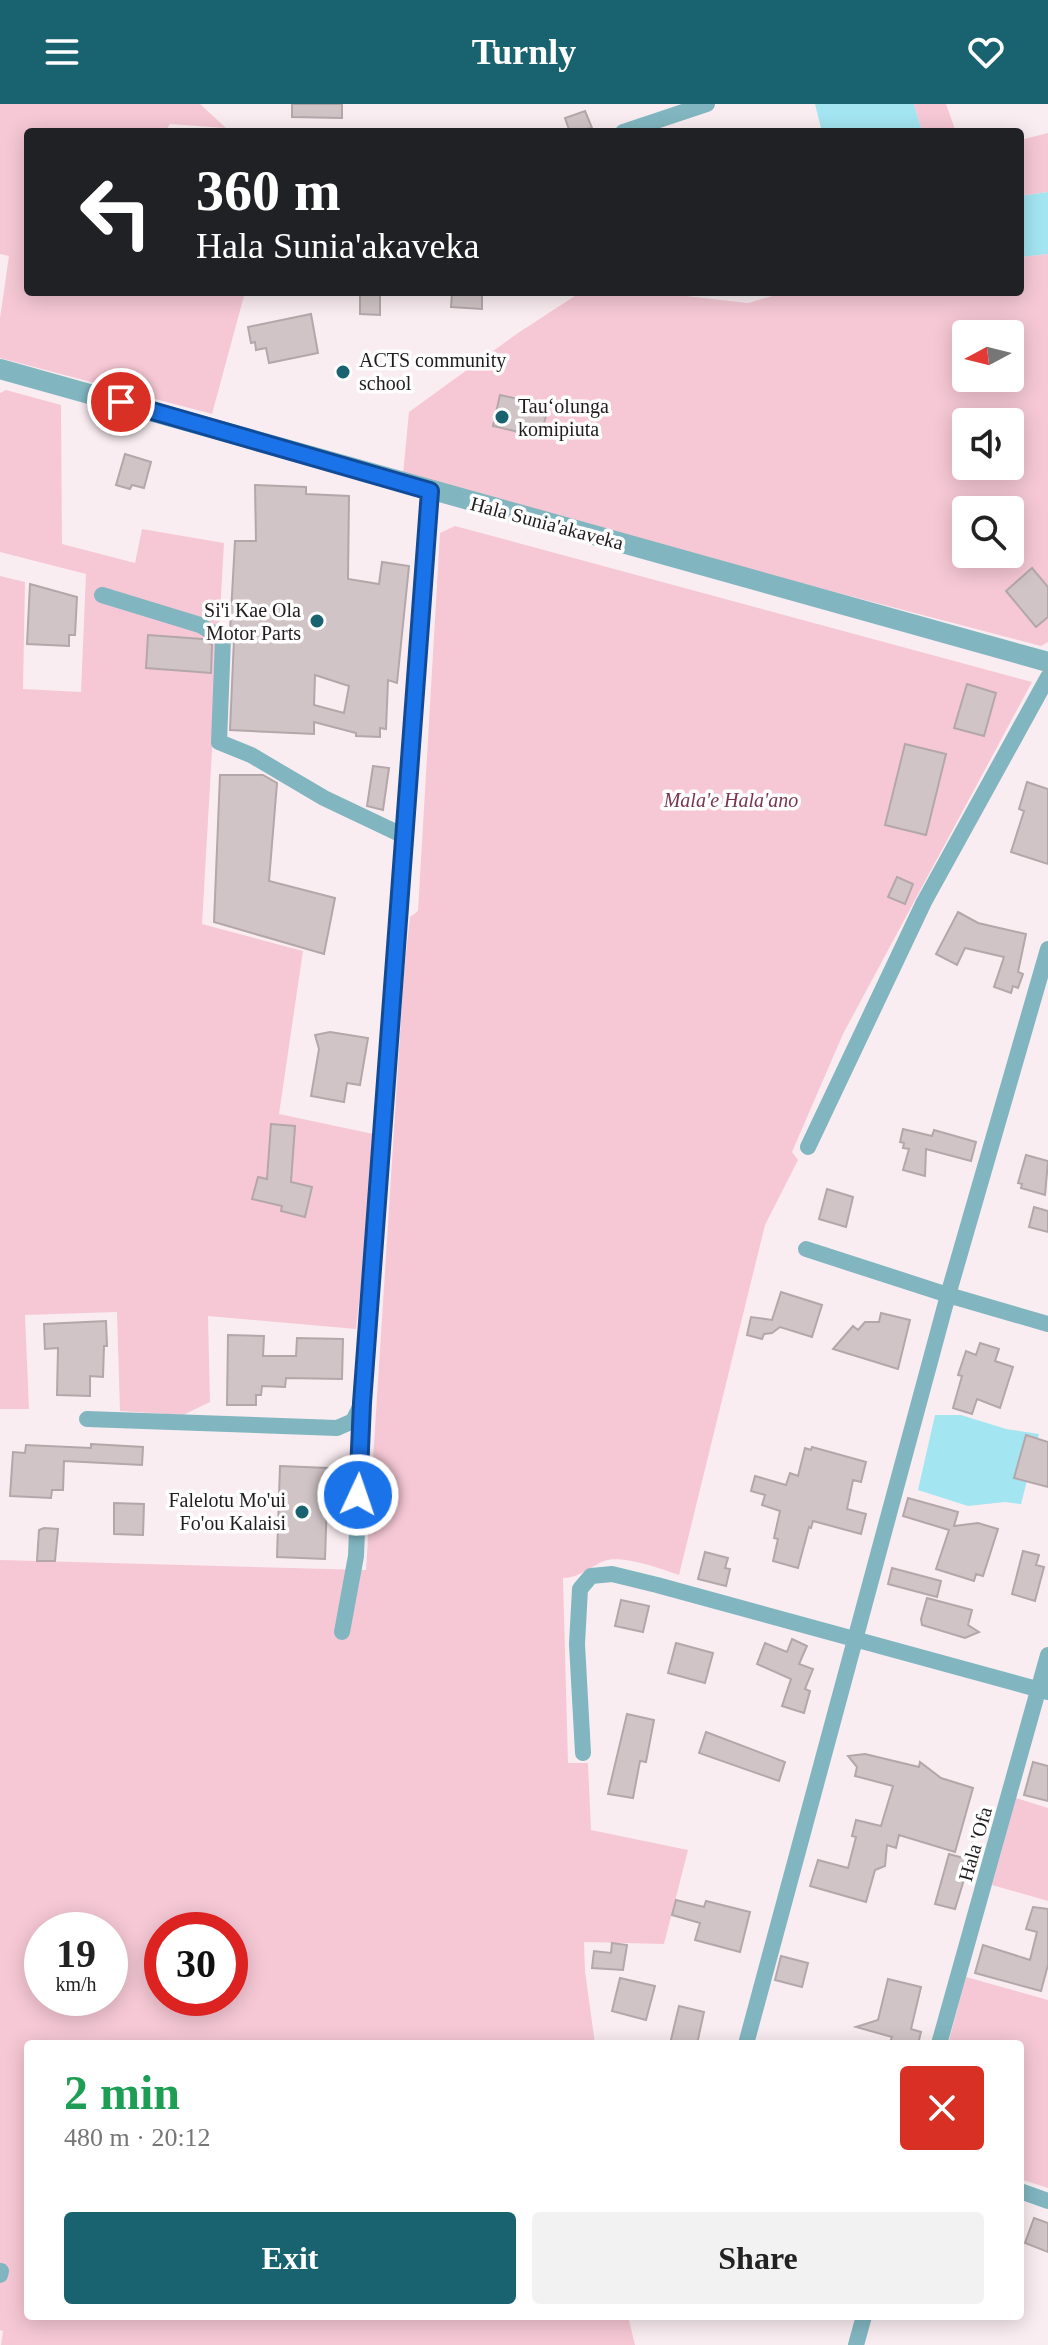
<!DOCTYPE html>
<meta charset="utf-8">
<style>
:root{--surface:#fff;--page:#f2f2f2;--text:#222;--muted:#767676;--accent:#18636f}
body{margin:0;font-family:Georgia,serif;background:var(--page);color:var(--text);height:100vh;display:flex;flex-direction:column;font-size:30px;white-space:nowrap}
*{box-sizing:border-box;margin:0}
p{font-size:26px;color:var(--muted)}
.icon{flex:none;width:44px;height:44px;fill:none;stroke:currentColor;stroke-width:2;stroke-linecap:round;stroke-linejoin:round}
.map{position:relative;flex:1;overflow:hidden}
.panel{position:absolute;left:24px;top:1936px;width:1000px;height:280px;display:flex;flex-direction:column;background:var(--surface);border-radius:8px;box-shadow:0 4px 20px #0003}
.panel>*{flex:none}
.hud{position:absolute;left:24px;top:24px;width:1000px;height:168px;border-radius:8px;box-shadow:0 4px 20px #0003;background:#202124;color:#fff;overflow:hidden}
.needle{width:52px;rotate:263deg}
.tools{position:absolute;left:952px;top:216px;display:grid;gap:16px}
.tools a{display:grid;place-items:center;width:72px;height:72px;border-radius:8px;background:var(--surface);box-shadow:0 4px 20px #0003;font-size:40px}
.speed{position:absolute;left:24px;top:1808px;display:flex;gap:16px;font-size:40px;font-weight:700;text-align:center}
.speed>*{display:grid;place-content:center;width:104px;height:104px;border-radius:50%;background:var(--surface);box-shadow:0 4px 20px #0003;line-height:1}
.speed small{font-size:20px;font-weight:400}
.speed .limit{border:12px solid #d22;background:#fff;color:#111}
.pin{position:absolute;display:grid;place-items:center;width:68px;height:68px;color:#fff;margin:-34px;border:4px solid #fff;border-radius:50%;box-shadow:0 2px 8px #0007}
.me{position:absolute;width:88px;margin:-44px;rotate:3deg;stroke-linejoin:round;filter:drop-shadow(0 0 6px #0008)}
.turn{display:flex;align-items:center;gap:28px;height:168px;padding:0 40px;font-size:36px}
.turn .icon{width:104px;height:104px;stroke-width:2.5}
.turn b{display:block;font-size:56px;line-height:68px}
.round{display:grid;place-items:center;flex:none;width:84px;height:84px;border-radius:8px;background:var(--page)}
.head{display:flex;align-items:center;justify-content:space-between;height:136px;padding:0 40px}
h1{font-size:48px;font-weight:700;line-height:60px;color:#1e9e55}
.action{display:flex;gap:16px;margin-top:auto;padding:16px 40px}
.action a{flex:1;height:92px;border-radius:8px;background:var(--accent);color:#fff;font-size:32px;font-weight:700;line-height:92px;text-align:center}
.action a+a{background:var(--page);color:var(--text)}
header{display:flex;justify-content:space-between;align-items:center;height:104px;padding:0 40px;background:var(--accent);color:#fff;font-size:36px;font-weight:700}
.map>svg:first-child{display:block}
.green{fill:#f6c8d5;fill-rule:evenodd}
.water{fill:#a3e5f1}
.building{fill:#d1c4c7;stroke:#b3a7aa;stroke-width:2;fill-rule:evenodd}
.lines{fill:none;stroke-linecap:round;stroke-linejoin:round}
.minor{stroke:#81b6c0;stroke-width:16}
.tertiary{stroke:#81b6c0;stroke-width:20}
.route-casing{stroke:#114b97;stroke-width:20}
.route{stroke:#1a73e8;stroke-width:14}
.poi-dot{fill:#18636f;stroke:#fefefe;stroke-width:3}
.labels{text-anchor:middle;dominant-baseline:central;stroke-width:7;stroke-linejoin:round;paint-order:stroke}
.poi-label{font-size:20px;fill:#211d1e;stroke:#fefefe;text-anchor:start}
.street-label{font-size:20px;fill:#211d1e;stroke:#fefefe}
.park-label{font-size:20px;font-style:italic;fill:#79354d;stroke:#fefefe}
</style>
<header><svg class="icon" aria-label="menu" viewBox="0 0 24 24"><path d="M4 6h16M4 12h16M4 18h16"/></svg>Turnly<svg class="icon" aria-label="heart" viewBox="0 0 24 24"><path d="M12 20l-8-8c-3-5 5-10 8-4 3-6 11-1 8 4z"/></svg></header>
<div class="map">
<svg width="1048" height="2241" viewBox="0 0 1048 2241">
<rect width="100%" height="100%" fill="#faedf1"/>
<path class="green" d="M0,0H200L226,24L170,20L165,28H28V188H245L212,310L0,254V214L9,152L0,150Z
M914,0H946L956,28H922Z
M1048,29V88L1020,92V36Z
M1048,150V538L1041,542L701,453L403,370L409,308L518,229L581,188H650L748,199L786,188H1020V153ZM966,230H1010V274H966ZM966,318H1010V362H966ZM966,406H1010V450H966Z
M6,286L61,301L62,440L135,459L142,425L224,439L202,820L303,847L279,1010L378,1031L356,1225L208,1212L210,1298L183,1311L120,1307L117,1208L25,1211L29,1305H0V472L25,478L23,585L81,588L86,470L0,448V289Z
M455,422L1032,578L843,930L792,1048L798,1056L765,1121L679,1471C662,1465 621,1450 604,1457C589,1463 579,1474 563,1474L568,1659H588L591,1726L688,1746L664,1840L584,1838L585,1867L595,1940H28V2212H628L635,2241H1L3,2227L0,2226V1456L366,1466L404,868L410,813L418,807L440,429ZM42,1826H110V1894H42ZM162,1826H230V1894H162Z
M1016,1694L1048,1704V1797L992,1781Z
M966,1873L1048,1896V2084L1020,2075V1940H948Z"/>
<path class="water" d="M815,0H914L922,28H822Z
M1048,88V150L1020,153V92Z
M935,1311H961L1006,1325L1039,1330L1021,1400L1005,1398L968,1402L918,1386Z"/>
<path class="building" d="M292,0H342V14L292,13Z
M585,7L592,24L570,28L565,14Z
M360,188H380V211L360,210Z
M452,188H482V205L451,203Z
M311,210L318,249L269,259L266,244L256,246L255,238L251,239L248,223Z
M500,291L549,302L540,333L493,322Z
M125,350L151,358L144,384L132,381L130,385L116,381Z
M255,381L306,383V390L349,392L348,475L379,480L382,458L409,462L397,579L388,576L386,625L380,624V633L356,632V629L314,618V630L230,626L234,535L230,527L235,437H256ZM315,571L349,582L344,609L314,601Z
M1032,464L1048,483V513L1036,523L1006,487Z
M30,480L77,493L75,531H69V542L27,540Z
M148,531L202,535L212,541L211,569L146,564Z
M967,580L996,589L984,632L954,624Z
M905,640L946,650L926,731L885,721Z
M373,662L389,664L383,706L367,702Z
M220,671H263L277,679L269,777L335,794L324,850L214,818Z
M1027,678L1048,685V760L1011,748L1024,707L1019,705Z
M897,773L913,780L905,800L888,793Z
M958,808L978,819L1026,830L1018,868L1023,870L1018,884L1013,882L1011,889L994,883L1004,853L965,844L957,861L936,850Z
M330,928L368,934L360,981L347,979L344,998L311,992L319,945L315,931Z
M271,1020L295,1022L291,1078L312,1083L305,1113L281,1107L282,1102L252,1095L258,1073L267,1075Z
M903,1025L932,1032L934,1026L976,1038L971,1057L926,1045L925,1072L903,1066L909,1045L903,1044L904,1039L900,1038Z
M1026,1051L1048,1057L1045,1091L1021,1084L1022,1080L1018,1079Z
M827,1085L853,1093L846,1123L819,1115Z
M1034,1103L1048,1107V1128L1029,1123Z
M781,1188L822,1201L812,1233L780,1223L772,1229L764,1230L762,1235L747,1231L751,1213L772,1216Z
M881,1209L910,1216L898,1265L833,1245L853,1222L858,1226L865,1218H879Z
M106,1217L107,1242H104L103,1273L90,1272V1292L57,1291L58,1244L45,1245L44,1220Z
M228,1231L264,1232L263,1252H296L297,1234L343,1235L342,1275L286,1274L285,1283L262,1282L261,1291H256V1301H227Z
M980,1239L999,1245L995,1257L1013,1263L1000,1304L977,1295L972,1310L953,1304L962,1272L958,1271L966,1247L976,1251Z
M1026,1331L1048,1338V1383L1014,1374Z
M91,1340L143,1343L142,1361L64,1357L63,1386H52L51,1394L10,1392L13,1348L25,1349L26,1341L91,1344Z
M812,1343L866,1358L861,1378L853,1376L847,1405L866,1410L861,1430L813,1417L811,1424L809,1423L798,1464L773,1457L778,1435L774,1434L780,1407L762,1401L765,1391L751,1387L755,1372L786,1381L790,1369L798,1372L805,1344L811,1346Z
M280,1362L328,1364L325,1455L277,1453Z
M908,1394L958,1408L954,1422L978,1419L998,1425L983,1472L976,1470L974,1477L936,1465L949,1426L903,1412Z
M114,1399L144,1400L143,1431L114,1430Z
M44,1424L58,1425L55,1457H37L39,1426Z
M1023,1447L1039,1451L1036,1461L1044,1463L1035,1497L1012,1490Z
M705,1448L728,1454L725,1464L730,1465L726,1482L698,1475Z
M892,1464L941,1477L937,1493L888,1480Z
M927,1494L972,1506L968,1521L979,1528L965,1534L922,1521L921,1515Z
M621,1496L649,1502L643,1528L615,1522Z
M792,1535L807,1542L799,1560L813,1565L805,1585L810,1587L804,1609L782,1602L791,1575L757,1560L765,1539L787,1548Z
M676,1539L713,1549L705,1579L668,1569Z
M627,1610L654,1616L646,1658L640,1657L633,1694L608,1690Z
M706,1628L785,1658L779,1677L699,1649Z
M865,1650L919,1663L920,1658L941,1674L973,1684L955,1748L899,1731L896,1744L887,1741L885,1762L875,1766L866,1798L810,1782L818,1756L848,1764L856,1733L852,1732L856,1716L881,1722L893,1682L855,1672L857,1663L848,1652Z
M1033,1658L1048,1662V1697L1024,1691Z
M949,1750L970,1756L955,1805L935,1800Z
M676,1796L704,1803L706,1797L750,1808L740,1848L695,1836L700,1819L672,1811Z
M1033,1803L1048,1805V1861L1041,1887L975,1869L983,1841L1030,1856L1037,1828L1026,1825Z
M612,1839L627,1841L623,1866L592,1864L594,1847L611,1849Z
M781,1852L808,1859L802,1883L775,1876Z
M620,1874L655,1882L646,1916L612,1907Z
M888,1875L921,1883L911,1925L921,1928L918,1940L890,1938L892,1933L856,1923L878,1916Z
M679,1902L704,1908L697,1940H670Z
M1034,2114L1048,2119V2148L1025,2139Z"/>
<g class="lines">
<path class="minor" d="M623,28L707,0
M102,491L200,521L223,535L219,638L251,651L324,694L404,732
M808,1043L924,798L1048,573
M806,1145L948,1191L1048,1220
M87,1315L337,1324L353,1317L362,1299L430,387
M342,1528L356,1452L362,1303
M583,1649L577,1540L580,1485L591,1472L612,1470L657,1481L1048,1588
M746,1940L948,1191L1048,845
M939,1940L1048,1551
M1020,2087L1048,2097
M0,2171L1,2167
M856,2241L864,2212"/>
<path class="tertiary" d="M0,265L1048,558"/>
</g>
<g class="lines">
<g class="route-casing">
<path id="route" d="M121,298L430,387L362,1299L358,1391"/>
</g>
<use href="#route" class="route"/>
</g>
<g class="poi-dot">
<circle cx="343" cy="268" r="8"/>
<circle cx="502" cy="313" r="8"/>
<circle cx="317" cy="517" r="8"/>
<circle cx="302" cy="1408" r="8"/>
</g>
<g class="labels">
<g class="poi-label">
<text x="359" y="256">ACTS community<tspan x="359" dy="23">school</tspan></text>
<text x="518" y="302">Tauʻolunga<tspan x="518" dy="23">komipiuta</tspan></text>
<text x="301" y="506" text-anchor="end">Si'i Kae Ola<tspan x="301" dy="23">Motor Parts</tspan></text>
<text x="286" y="1396" text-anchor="end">Falelotu Mo'ui<tspan x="286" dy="23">Fo'ou Kalaisi</tspan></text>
</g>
<g class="street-label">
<text transform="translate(547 419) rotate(15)">Hala Sunia'akaveka</text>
<text transform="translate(975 1740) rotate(-74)">Hala 'Ofa</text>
</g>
<g class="park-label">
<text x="731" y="696">Mala'e Hala'ano</text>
</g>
</g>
</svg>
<div class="tools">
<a><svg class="needle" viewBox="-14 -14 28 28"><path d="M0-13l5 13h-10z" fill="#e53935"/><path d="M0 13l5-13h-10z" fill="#767676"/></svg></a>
<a><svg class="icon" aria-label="sound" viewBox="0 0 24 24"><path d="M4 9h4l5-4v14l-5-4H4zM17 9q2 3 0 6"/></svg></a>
<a><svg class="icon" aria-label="search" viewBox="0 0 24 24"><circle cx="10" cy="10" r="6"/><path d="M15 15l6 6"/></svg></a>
</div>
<div class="speed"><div>19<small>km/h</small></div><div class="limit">30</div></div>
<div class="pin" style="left:121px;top:298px;background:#d93025"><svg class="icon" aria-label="arrive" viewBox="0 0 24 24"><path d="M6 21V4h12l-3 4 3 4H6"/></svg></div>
<svg class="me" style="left:358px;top:1391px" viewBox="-20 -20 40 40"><circle r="17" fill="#1a73e8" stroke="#fff" stroke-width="3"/><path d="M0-11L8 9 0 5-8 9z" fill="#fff"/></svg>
<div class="hud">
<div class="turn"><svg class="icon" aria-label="left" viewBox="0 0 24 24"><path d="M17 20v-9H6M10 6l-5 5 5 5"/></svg><div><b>360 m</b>Hala Sunia'akaveka</div></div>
</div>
<section class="panel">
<div class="head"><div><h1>2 min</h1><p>480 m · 20:12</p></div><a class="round" style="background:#d93025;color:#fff"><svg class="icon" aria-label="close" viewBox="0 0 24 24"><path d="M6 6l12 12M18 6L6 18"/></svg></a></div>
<div class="action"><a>Exit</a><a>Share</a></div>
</section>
</div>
